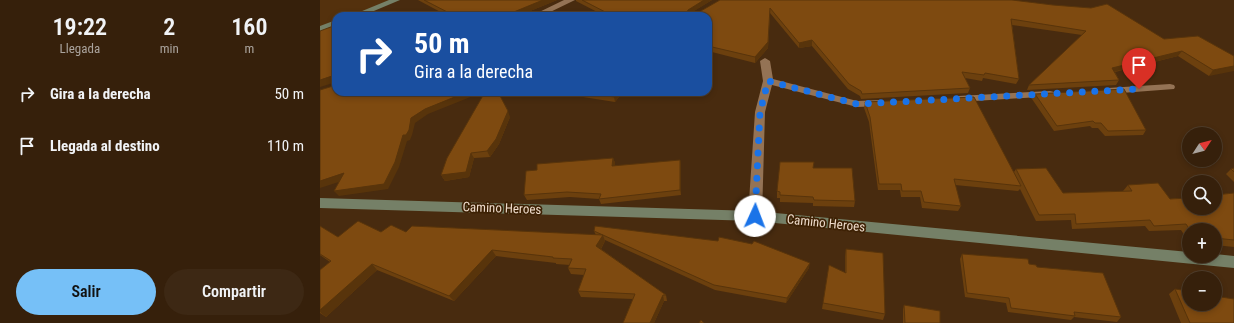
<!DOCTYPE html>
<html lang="es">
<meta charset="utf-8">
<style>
:root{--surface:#36200b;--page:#3d2814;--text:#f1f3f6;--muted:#aaa39d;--line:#503e2c;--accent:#76c0f7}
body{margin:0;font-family:"Roboto Condensed",sans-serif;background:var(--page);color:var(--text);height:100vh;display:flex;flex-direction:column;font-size:15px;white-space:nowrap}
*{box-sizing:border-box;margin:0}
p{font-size:13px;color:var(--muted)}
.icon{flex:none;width:22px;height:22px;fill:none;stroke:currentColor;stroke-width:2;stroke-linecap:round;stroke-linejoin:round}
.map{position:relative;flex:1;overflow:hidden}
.side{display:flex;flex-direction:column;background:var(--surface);width:320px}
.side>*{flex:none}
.hud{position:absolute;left:12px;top:12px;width:380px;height:84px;border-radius:12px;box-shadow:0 2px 6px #0003,0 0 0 1px var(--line);background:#1a4fa0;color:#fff;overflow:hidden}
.needle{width:26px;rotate:54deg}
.controls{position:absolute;left:862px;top:127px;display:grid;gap:8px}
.controls a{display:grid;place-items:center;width:40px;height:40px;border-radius:50%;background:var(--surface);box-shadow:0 2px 6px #0003,0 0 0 1px var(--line);font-size:20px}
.pin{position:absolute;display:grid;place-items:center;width:34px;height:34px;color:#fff;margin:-41px -17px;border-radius:50% 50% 50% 0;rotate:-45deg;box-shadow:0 0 4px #0007}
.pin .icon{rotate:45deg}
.me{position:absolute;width:44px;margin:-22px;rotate:2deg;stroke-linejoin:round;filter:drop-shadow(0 0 3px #0008)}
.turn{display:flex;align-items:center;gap:14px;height:84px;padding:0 16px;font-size:18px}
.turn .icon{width:52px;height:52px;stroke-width:2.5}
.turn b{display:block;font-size:28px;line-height:34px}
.eta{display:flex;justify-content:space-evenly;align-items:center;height:68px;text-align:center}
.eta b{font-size:24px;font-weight:600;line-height:28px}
.cta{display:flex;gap:8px;margin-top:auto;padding:8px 16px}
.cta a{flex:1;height:46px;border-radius:24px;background:var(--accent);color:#111;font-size:16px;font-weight:600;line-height:46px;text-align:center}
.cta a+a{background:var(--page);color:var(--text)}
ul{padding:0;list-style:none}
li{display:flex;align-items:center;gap:12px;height:52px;padding:0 16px}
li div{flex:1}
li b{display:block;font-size:15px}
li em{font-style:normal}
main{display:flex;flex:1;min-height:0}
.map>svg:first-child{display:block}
.built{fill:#54310d}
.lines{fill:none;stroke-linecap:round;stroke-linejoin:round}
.street{fill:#947355;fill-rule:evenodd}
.secondary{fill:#758067;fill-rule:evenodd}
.wall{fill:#6c400e}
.shaded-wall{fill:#58340b}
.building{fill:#7e4a10;stroke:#58340b}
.route{stroke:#1a73e8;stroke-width:7;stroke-dasharray:0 12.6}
.labels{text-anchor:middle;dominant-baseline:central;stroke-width:3.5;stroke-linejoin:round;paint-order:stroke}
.street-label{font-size:13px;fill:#eedbcb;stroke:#3d2104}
</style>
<main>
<section class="side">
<div class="eta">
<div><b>19:22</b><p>Llegada</p></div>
<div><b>2</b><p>min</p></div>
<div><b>160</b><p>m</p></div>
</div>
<ul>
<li><svg class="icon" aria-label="right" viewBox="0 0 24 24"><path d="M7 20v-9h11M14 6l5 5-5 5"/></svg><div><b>Gira a la derecha</b></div><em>50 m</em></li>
<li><svg class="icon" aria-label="arrive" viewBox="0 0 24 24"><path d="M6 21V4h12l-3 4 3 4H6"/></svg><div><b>Llegada al destino</b></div><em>110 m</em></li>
</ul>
<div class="cta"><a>Salir</a><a>Compartir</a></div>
</section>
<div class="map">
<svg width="914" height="323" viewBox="0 0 914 323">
<rect width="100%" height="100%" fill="#482b0f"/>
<path class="built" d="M0,0H72L31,16H16V22L0,28Z"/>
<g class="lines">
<path class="street" d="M244,0H255L222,16H211Z
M445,58L450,61L453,79L537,101L560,100L565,103L560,106L537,107L452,85L445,112L442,216L440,220L435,221L430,220L428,216L435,112L443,81L440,61Z
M850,84L854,85L855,87L854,89L788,94L783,91L788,88Z
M730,91L734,92L735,94L734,96L638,102L633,99L638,96Z"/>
<path class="secondary" d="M69,0H80L42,16H30Z
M16,20V26L0,32V26Z
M0,198L435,211L869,252V256H895V254L914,256V268L435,221L0,208Z"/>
</g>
<path class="wall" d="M98,0H237L198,16H128Z
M256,0H392L372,12H379L400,0H692L844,39L914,56L889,76L858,56L795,72L799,80L796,85L707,90L709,85L762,35L692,25L699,79L696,84L663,78L662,81L645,78L650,88L648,93L541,99L540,96L528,89L492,46L479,48L450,13L448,48L435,63L388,51V16H285L256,1Z
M261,92H303L295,102L263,97Z
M715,94L826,130L823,135L785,136L778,128H772L770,126L734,131L712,99Z
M545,102L694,172L696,169L743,193L803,191L808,185L850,199L914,193V247L895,245V230H869V242L861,230L829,231L825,226L752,229L751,220L716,221L700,189L698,191L635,185L641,206L638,211L602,208L600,197H581L580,190H558L549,122L544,108Z
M190,117L179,144L170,157L154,158L149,177L125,181L121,175Z
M293,158L295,163L294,166L360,160L361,166V195L281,204L279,199L250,197L207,200L204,195Z
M494,168L535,201L534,207L493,206V203L460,202V198H457V191Z
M914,168V182L906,174L911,169Z
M0,226L18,237L61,232L276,235L274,231L489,268L466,303L395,290L285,240V241L281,249L346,295L347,301H344L334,323H303L313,299L261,297L258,291L264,275L251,274L248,268L250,265L236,264V263L176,256L134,301L57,270L6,317L0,313V270L10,262L0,255Z
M526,249L565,314L563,320L502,309L509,265L525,273V256Z
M642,254L709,264L717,267L801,317L797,322L754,317L751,320L688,312L686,303L645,297L640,259Z
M855,289L914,323H861L849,294Z
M584,305L620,323H583V309Z"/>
<path class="shaded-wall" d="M223,0H237L198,16H184Z
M384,0H392L368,15L367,12L368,10Z
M450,8L448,48L435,63V57Z
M492,40V46L479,48V43Z
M862,51L858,56L789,73L792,68Z
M914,66V71L889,76L893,70Z
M12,76L16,82L0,87V80Z
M147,92H163L108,114L95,123L92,135L90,140L87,141L79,167L68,189L19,196L14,191L83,135L91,118L105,109Z
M297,92H303L295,102L294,97Z
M188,111L190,117L179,144L170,157L167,151Z
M151,153L154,158L149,177L125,181L121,175Z
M293,158L295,163L294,172L292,166Z
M360,160L361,166V195L360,190Z
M24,173L28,179L0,188V181Z
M283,235L285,241L279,252L276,246Z
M172,250L176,256L134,301L129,296Z
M490,263L489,268L466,303L467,298Z
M52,264L57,270L6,317L0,312V310Z
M343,295L344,301L334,323H330Z"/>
<path class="building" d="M104,0H223L184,16H135Z
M262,0H384L368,10L367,12H379L400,0H692L733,5L771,8L787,4L844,39L878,36L914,56V66L893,70L862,51L792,68L799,80L709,85L766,31L691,19L699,79L665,73L664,75L642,72L650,88L542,94L541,91L529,84L492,40L479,43L450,8L448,42L435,57L388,46V16H293Z
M16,25V92H147L105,109L91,118L89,130L86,135H83L75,162L64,184L14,191L24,173L0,181V90L13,86L14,78L12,76L0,80V31Z
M804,89L826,130L788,131L781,123H775L773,121L737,126L715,94Z
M165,92H178L188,111L176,139L167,151L151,153L146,172L121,175L127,158Z
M264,92H297L294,97Z
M654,97L701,186L634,179L641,206L604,202L601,191H582L581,184H559L550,117L545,102Z
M293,158L292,166L360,160V190L279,199L281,194L247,192L204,195L206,171L217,170V164Z
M460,162H494L493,168H532L535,201L494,200L493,197L460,195V192L457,191Z
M726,168L743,193L812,191L808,185L838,183L850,199L869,198V208H895V195L914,193V240L895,238V230H870L866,224L834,226L830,220L756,224L755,214L719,215L696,169Z
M914,168V172L911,169Z
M38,221L61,232L71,225L86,232L92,226L283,235L276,246L346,295H343L330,323H303L315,294L258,291L266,269L248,268L252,259L233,258V257L172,250L129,296L52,264L0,310V270L11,261L0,254V226L18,237Z
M275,226L398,241L399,237L432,244L434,241L490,263L467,298L394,285L274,231Z
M526,249L563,253L565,314L503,303L509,265L526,273Z
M642,254L708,259L709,264L716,265L717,267L783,273L801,317L754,312L755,316L691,308L689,298L647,293Z
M855,289L869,291V304H895V296L914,299V323H870Z
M584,305L620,311V323H585Z
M381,320L384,323H379Z"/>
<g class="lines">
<path class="route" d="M435,216L440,112L448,81L537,104L819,89"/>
</g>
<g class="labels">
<g class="street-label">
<text transform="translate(182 208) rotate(2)">Camino Heroes</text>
<text transform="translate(506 223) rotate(6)">Camino Heroes</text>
</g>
</g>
</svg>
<div class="controls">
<a><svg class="needle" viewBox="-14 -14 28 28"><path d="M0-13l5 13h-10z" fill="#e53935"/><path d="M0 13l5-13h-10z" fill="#aaa39d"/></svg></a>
<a><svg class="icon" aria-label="search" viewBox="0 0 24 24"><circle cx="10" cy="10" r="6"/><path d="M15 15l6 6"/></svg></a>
<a>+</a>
<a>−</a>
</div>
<div class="pin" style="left:819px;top:89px;background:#d93025"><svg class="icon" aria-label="arrive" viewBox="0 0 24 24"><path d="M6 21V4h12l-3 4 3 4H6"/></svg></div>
<svg class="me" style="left:435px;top:216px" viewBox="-20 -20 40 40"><circle r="19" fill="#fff"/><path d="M0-13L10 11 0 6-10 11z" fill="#1a73e8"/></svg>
<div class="hud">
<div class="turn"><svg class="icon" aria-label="right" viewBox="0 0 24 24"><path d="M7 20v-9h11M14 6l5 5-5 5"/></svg><div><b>50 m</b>Gira a la derecha</div></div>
</div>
</div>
</main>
